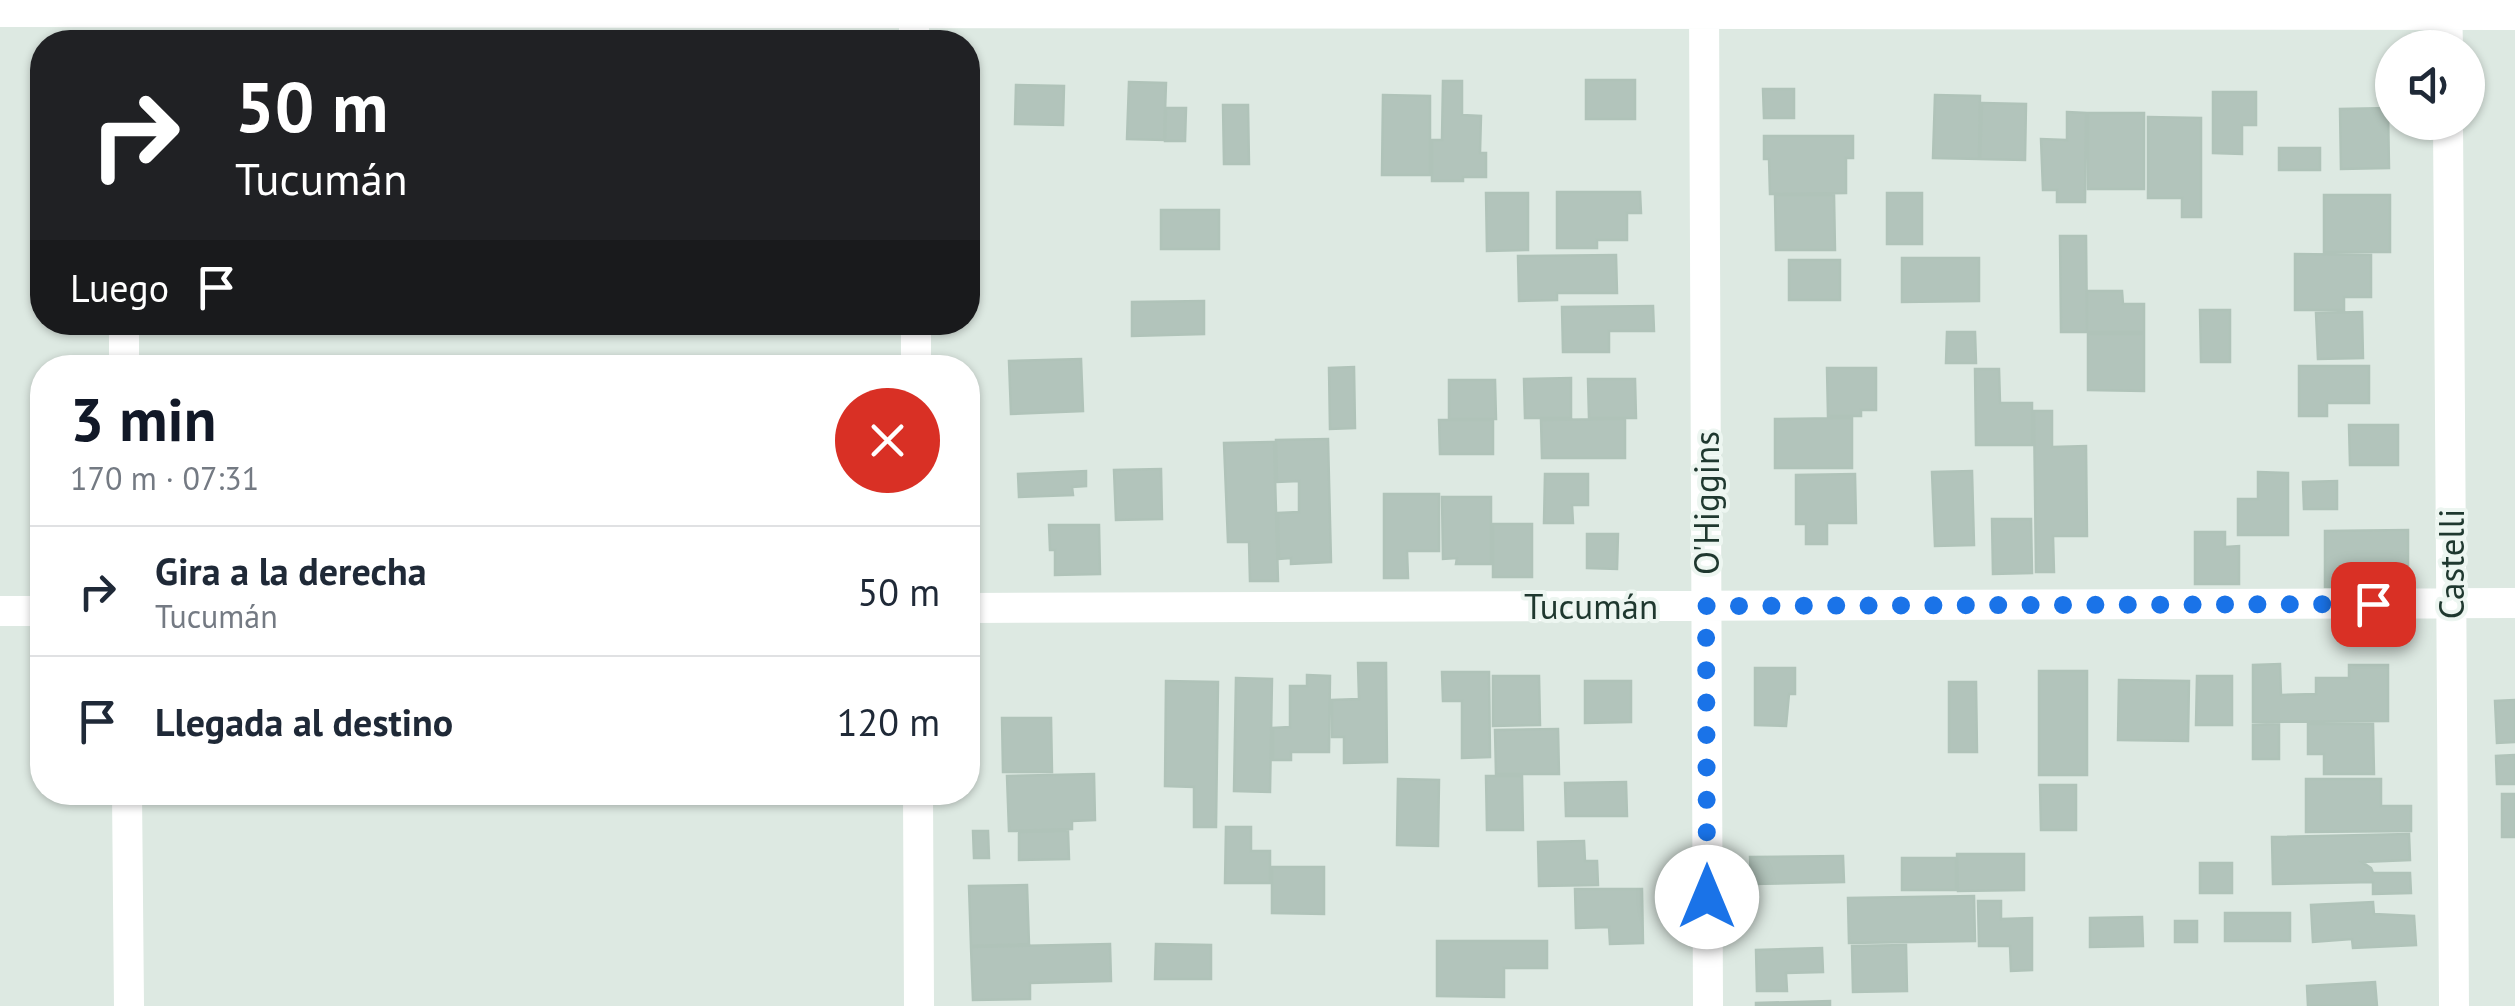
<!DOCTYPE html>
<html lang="es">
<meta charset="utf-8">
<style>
:root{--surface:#fff;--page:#f2f2f3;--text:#1f2937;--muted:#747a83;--line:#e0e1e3;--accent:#111827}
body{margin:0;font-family:"PT Sans",sans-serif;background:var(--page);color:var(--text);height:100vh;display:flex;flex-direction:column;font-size:38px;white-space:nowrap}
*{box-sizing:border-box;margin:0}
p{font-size:32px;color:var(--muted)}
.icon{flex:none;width:55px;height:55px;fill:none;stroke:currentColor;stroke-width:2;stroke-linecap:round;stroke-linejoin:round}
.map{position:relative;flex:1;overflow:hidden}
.side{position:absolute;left:30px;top:355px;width:950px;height:450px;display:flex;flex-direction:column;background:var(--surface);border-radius:40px;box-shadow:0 2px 8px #0004}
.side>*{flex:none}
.hud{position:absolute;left:30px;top:30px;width:950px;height:305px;border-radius:40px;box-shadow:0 2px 8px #0004;background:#202124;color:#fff;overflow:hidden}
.controls{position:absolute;left:2375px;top:30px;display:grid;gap:20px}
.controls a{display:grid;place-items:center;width:110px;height:110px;border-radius:50%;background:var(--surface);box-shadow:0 2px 8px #0004;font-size:50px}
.pin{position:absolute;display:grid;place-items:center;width:85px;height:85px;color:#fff;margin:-42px;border-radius:20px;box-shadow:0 5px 15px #0006}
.me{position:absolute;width:110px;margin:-55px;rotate:0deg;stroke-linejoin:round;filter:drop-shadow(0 0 8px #0008)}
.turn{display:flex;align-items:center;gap:35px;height:210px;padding:0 40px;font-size:45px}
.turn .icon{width:130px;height:130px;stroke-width:2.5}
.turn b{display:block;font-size:70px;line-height:85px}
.then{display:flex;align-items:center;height:95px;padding:0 40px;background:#0003;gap:20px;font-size:38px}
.round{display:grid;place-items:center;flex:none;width:105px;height:105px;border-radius:52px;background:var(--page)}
.summary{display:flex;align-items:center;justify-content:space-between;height:170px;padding:0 40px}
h1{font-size:60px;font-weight:700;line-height:75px;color:var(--accent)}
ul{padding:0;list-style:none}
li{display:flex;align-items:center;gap:30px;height:130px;padding:0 40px;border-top:2px solid var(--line)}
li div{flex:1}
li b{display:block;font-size:38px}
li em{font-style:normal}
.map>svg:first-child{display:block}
.building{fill:#b2c4bb;stroke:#b0c3b9;stroke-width:2.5}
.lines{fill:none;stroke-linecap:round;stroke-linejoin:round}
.minor{stroke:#fff;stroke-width:30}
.route{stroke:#1a73e8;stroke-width:18;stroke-dasharray:0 32.4}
.labels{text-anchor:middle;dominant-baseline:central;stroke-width:8;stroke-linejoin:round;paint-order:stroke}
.street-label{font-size:35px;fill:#1f382f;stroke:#edf6f1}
</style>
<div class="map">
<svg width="2515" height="1006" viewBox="0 0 2515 1006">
<rect width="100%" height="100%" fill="#dde9e2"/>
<path class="building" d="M1586,80H1635V119H1586Z
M1443,81H1462V115L1481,116L1480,153H1486V177H1463V181H1432V140H1442Z
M1129,82L1166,83L1164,140L1127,139Z
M1016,85L1064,86L1063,125L1015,124Z
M1763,89H1794V118H1764Z
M2213,92H2256V125H2242V154L2213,153Z
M1383,95L1430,96V175H1382Z
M1935,95L1980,96L1979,159L1933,158Z
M1982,103L2026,104L2025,160L1980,159Z
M1223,105H1248L1249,164H1224Z
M1166,108H1186L1185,141H1165Z
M2388,108L2389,168L2341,169L2340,109Z
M2067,112L2086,113L2085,202H2057V190H2043L2041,139L2067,140Z
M2088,113H2144V189H2088Z
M2148,117L2201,118V217H2182V198H2148Z
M1764,136H1853V158H1846V193L1770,194L1769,159H1764Z
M2279,148H2320V170H2279Z
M1557,192H1640L1641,213H1627V240H1597V248H1557Z
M1486,193H1528V250L1487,251Z
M1887,193H1922V244H1887Z
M1775,195H1834L1835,250H1776Z
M2324,195H2390V252H2324Z
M1161,210H1219V249H1161Z
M2060,236H2086L2087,332H2061Z
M2295,254L2371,255V297H2344V310H2295Z
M1616,255L1617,293H1557V300L1519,301L1518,256Z
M1902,258H1979V301L1902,302Z
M1789,260H1840V300H1789Z
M2087,291H2122L2123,304H2144V332H2087Z
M1204,301V334L1132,336V302Z
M1653,306L1654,331H1609V352H1563L1562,307Z
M2200,310H2230V362H2201Z
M2362,312L2363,358L2318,359L2316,313Z
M1947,332H1975L1976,363H1946Z
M2088,334H2144V391L2088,390Z
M1081,359L1083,411L1011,414L1009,361Z
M2299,366H2369V403H2327V416H2299Z
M1354,367L1355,428L1330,429L1329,368Z
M1827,368H1876V410H1861V416H1828Z
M1975,369H1999L2000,403H2032V445H1976Z
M1571,378V418H1525L1524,379Z
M1588,379H1635L1636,418H1589Z
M1449,380H1495L1496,419H1449Z
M2034,411H2052V447L2086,446L2087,536H2053L2054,572H2036Z
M1852,418V468H1775V419Z
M1625,419V458H1542L1541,420Z
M1439,420H1493V454H1440Z
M2349,425H2398V465H2350Z
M1328,439L1331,562L1291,564V558L1279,559L1278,513L1299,512V481L1277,482L1276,440Z
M1274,442L1278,581H1250L1249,542H1228L1224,443Z
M1161,469L1162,519L1116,520L1114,470Z
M1086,471V486L1072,487L1073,495L1019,497L1018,474Z
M1972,471L1974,545L1935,546L1932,472Z
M2258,472L2288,473V535H2238V499H2258Z
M1545,474H1588V505H1572L1573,523H1544Z
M1855,474L1856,523H1827V544H1806V524H1796V475Z
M2337,481V509H2304L2303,482Z
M1384,494H1439V551H1407L1408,578H1384Z
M1442,497H1491V564H1456L1457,558L1443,559Z
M1992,519H2031L2032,573L1993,574Z
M1493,524H1532V577H1493Z
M1049,525H1099L1100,574L1055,575V550H1050Z
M2408,530V587H2325V531Z
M2195,532H2225V547L2239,546V584H2195Z
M1587,534H1618L1617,569L1587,568Z
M1358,663H1386L1387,762L1344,763V737H1332V700L1359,699Z
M2280,664L2281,695L2316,694V678H2349V665H2388V721L2253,722V665Z
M1755,668H1795V694H1789L1786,726L1755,725Z
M2039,671H2087V775H2039Z
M1442,672H1489L1490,757L1462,758V701H1443Z
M1307,675L1330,676L1329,752H1291V760H1273V728L1290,727V686H1307Z
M1493,676H1539L1540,725L1493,726Z
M2197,676H2232V725H2196Z
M1236,678L1272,679L1270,792L1234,791Z
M2119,680L2189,681L2188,741L2118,740Z
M1166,681L1218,682L1216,827H1194V787L1165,786Z
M1585,681H1631V722L1585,723Z
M1949,682H1976L1977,752H1949Z
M2515,700V742L2497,743L2495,701Z
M1002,718H1051L1052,772H1003Z
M2279,724V759H2253V725Z
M2308,724H2373L2374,774H2324V754H2308Z
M1558,729L1559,774H1496L1495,730Z
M2515,755V784H2497L2496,756Z
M1094,774L1095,820L1072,821V829L1009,831L1007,776Z
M1486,776H1522L1523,830H1487Z
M1398,779L1439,780L1438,846L1397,845Z
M2306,779H2381V806H2411V831L2306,832Z
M1626,782L1627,816H1566L1565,783Z
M2040,785H2076V830H2041Z
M2502,794H2515V837H2502Z
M1226,827H1251V851H1270V883H1225Z
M973,831H988L989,858H974Z
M1068,831L1069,859L1019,860V832Z
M2409,834L2410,860L2362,862L2371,868L2373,873H2410L2411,893L2373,894V882L2273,884L2272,837Z
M1584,841L1585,861H1597L1598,885L1539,886L1538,842Z
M1957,854H2024V890L1958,891Z
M1843,856L1844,882L1751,884L1750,857Z
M1902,858H1956V890H1902Z
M2200,863H2232V893H2200Z
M1272,867H1324V914L1272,913Z
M1027,885L1029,944L971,946L969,886Z
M1575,889H1642L1643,943L1610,944L1609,927L1576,928Z
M1974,896L1975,941L1849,943L1848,898Z
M1978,901H2001V919L2032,918V970L2011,971L2010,946H1979Z
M2373,902L2374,914L2414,916L2416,945L2353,948L2352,939L2313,942L2311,905Z
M2225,913H2290V941H2225Z
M2142,917L2143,946L2090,947V918Z
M2175,921H2197V942H2175Z
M1437,941H1547V968H1504V997L1437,996Z
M1110,944L1111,981L1030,983V999L973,1000L971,947Z
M1156,944L1211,945V979H1155Z
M1906,945L1907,991L1853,992L1852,946Z
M1822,948L1823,972L1786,973L1787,991H1757L1756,950Z
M2375,982L2377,1006H2308L2307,986Z
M1830,1001V1006H1756V1003Z"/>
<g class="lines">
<path class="minor" d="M914,0V42
M1704,0L1708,1006
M2447,0L2448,48
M0,12L2515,15
M2448,122L2454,1006
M124,322V368
M916,322V368
M968,608L2515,603
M0,611H42
M127,792L129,1006
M918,792L919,1006"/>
</g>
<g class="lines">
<path class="route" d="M1707,897L1706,606L2373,604"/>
</g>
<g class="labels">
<g class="street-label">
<text transform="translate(1706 503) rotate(-90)">O'Higgins</text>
<text transform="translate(2451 564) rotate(-90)">Castelli</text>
<text x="1591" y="606">Tucumán</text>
</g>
</g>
</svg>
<div class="controls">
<a><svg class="icon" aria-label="sound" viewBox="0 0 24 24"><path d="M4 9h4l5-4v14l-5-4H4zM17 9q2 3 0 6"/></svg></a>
</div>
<div class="pin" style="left:2373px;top:604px;background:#d93025"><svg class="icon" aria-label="arrive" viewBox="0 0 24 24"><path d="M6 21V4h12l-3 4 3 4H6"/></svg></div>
<svg class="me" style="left:1707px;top:897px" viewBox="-20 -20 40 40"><circle r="19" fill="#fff"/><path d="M0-13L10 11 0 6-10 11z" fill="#1a73e8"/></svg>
<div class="hud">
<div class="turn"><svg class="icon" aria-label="right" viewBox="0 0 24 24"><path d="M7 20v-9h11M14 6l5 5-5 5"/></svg><div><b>50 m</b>Tucumán</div></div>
<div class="then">Luego<svg class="icon" aria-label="arrive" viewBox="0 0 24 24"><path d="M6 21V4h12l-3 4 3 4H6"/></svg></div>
</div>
<section class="side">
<div class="summary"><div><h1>3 min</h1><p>170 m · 07:31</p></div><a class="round" style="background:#d93025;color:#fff"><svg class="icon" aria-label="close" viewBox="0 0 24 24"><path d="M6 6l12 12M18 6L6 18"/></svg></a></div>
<ul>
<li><svg class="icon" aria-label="right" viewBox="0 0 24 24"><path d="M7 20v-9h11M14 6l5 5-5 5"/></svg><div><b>Gira a la derecha</b><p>Tucumán</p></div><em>50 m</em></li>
<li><svg class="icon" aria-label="arrive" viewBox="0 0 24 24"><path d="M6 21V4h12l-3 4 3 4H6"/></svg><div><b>Llegada al destino</b></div><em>120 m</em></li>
</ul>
</section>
</div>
